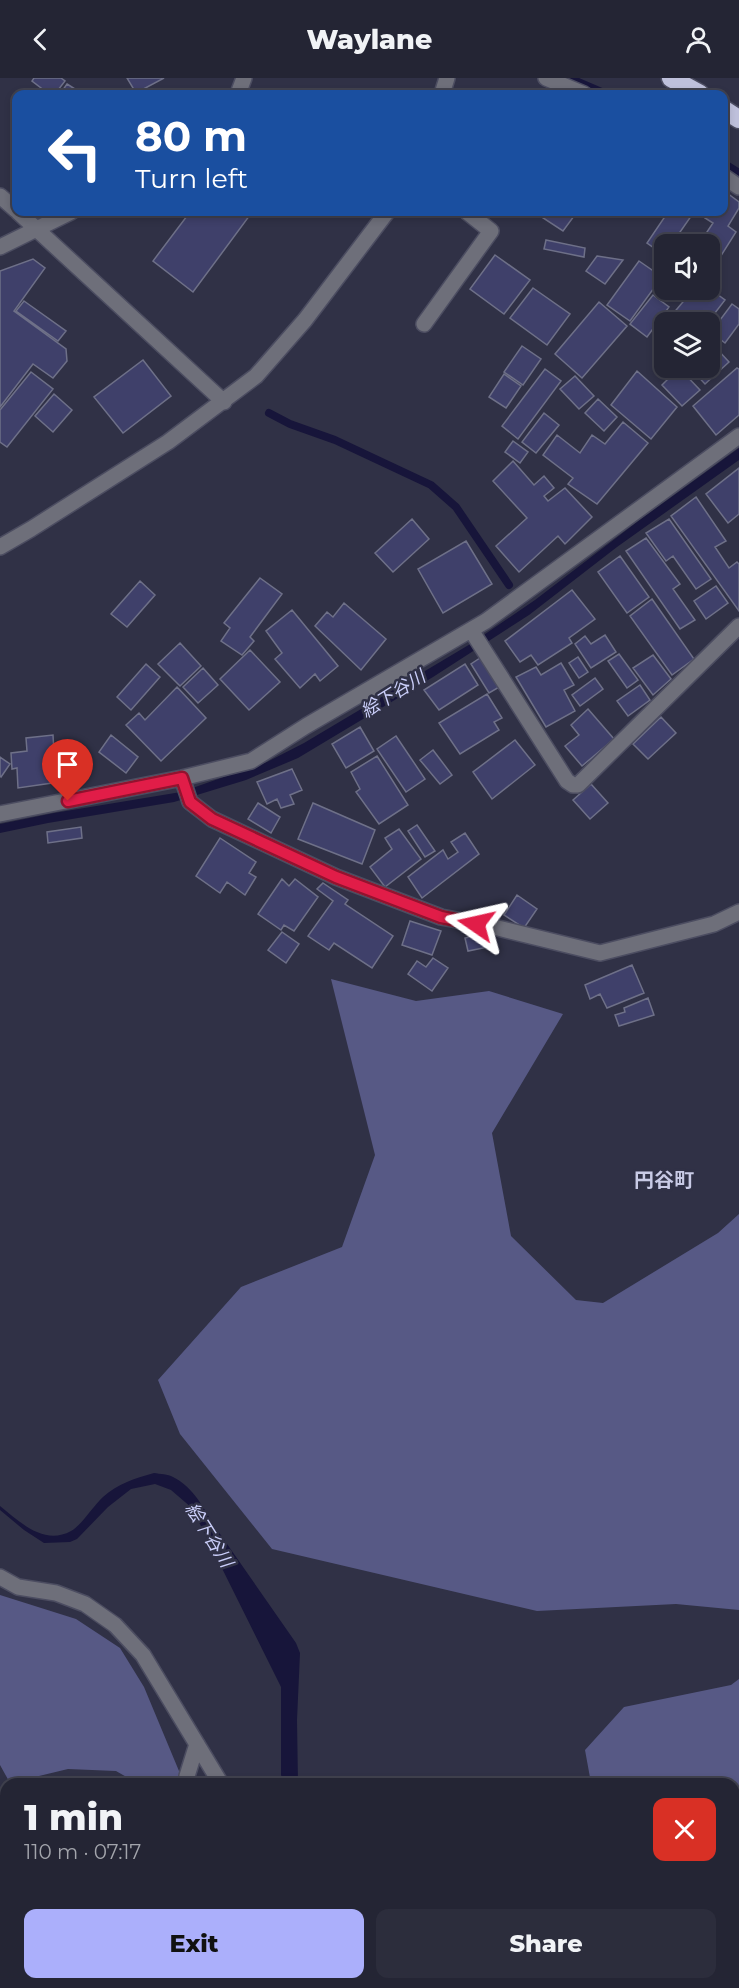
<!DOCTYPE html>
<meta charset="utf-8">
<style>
:root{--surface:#242534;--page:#2c2d3c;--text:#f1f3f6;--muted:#a3a5ac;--line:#41424f;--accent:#abaffb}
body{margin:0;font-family:Montserrat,"Noto Sans JP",sans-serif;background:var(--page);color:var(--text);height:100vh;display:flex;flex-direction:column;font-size:22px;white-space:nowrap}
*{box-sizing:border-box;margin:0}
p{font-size:20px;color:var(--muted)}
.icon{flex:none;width:33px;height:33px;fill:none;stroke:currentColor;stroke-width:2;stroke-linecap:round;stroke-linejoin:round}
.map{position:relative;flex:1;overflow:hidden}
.side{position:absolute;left:0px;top:1700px;width:740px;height:212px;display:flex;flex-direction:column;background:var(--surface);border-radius:18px 18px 0 0;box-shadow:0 3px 9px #0003,0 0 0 2px var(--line)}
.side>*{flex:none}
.banner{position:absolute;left:12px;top:12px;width:716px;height:126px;border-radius:12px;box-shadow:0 3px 9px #0003,0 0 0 2px var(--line);background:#1a4fa0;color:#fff;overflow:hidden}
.tools{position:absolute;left:654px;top:156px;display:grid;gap:12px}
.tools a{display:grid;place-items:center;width:66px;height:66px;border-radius:12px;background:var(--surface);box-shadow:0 3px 9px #0003,0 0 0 2px var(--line);font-size:30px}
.pin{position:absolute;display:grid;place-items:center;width:51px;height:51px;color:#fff;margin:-62px -26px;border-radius:50% 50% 50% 0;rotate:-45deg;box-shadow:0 0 6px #0007}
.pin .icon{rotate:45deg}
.me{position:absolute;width:66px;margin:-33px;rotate:281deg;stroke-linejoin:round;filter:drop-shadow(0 0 4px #0008)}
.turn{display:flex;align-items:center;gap:21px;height:126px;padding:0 24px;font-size:27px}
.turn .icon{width:78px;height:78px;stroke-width:2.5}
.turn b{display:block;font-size:42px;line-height:51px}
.round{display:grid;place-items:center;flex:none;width:63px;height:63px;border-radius:12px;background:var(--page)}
.overview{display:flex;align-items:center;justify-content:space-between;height:102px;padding:0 24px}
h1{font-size:36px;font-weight:800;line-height:45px}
.primary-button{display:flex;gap:12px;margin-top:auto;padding:12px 24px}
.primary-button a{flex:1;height:69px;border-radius:12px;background:var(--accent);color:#111;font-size:24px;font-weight:800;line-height:69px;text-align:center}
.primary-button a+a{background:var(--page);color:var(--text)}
header{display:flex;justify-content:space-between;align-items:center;height:78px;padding:0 24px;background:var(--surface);font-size:27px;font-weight:800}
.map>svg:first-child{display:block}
.forest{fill:#575985}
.water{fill:#17153a}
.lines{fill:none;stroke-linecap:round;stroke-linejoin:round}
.stream{stroke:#17153a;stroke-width:8}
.river{stroke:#17153a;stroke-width:51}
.building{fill:#3f406a;stroke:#6e7088;stroke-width:1.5}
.minor-casing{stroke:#4c4d61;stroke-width:18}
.highway-casing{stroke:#4c4d61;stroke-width:21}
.minor{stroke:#6e6f7a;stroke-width:15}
.highway{stroke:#bec0db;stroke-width:18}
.route-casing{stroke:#92132f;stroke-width:15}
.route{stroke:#e11d48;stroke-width:10}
.labels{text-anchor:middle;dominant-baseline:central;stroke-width:5;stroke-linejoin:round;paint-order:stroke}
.water-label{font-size:18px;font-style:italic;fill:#cbcffa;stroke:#303146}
.quarter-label{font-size:20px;font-weight:bold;fill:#c8cae5;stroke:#303146}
</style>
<header><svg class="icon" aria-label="back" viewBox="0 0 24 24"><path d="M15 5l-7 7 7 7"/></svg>Waylane<svg class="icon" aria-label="person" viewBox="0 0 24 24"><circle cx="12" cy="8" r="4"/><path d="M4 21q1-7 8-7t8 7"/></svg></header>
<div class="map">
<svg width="739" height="1910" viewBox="0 0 739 1910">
<rect width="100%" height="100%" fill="#303146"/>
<path class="forest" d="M331,901L416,923L489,913L563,936L492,1055L511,1158L576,1222L603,1225L718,1155L739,1136V1532L676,1526L537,1533L272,1471L180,1356L158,1302L241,1209L342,1169L375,1077Z
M0,1517L76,1541L120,1570L144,1609L184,1705H137L116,1693L68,1691L10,1705L0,1687Z
M739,1601V1910H614L612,1905H734V1706L591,1705L585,1672L624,1629L731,1607Z
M66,1905H290L293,1910H60Z"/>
<path class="water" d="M739,370V382L617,469L529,537L433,599L298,680L246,702L174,724L48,745L0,755V746L54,735L181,714L267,684L304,665L472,565L535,522L637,444Z
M154,1395C160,1396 168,1396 173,1399C190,1407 203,1427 211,1443L296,1565L300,1575L297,1642L298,1705H284L281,1697V1609L192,1430L171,1412L155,1406L131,1411L108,1429L77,1461L70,1464L44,1465L24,1452L0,1432V1428C20,1444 44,1468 71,1453C82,1447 93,1428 103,1419C117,1406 136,1400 154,1395Z"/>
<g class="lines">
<path class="stream" d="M569,0L606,16
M723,85L739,95
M269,335L290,346L335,362L431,407L456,429L509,507"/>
<path class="river" d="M399,1905L401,1910"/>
</g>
<path class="building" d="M34,0H61L65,3L55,16H49L32,3Z
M127,0H164L136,15Z
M67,6L83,16H60Z
M723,112L739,124V130L728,148L736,154L717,184L710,179V166H699L713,145L705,140L709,134H723Z
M190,134H246L250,137L193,214L153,183Z
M534,134H577L563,153Z
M668,134H694L680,154L690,161L687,166H664V177L647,165Z
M546,162L585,170L584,179L544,171Z
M495,177L530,202L504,236L470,211Z
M597,178L623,182L605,206L586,193Z
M33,181L45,190L14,233L66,271L67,283L53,300L33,286L0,329V193Z
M639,183L662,199L630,243L607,227Z
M533,210L570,236L547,267L510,240Z
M710,211L725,222L708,244H666L693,212H703L706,214Z
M653,217L669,229L647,259L630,246Z
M24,223L66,253L58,263L16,233Z
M599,224L627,248L582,300L555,276Z
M732,226L739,231V246L725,265L711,254Z
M522,268L541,281L523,307L504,294Z
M717,271L729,284L705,306L693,293L697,290H710V278Z
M143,282L171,318L123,355L94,319Z
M679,290L700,312L682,328L662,307Z
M737,290L739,291V337L716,357L693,328Z
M545,291L561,303L518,361L502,348Z
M637,293L677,329L651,361L611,327Z
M31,294L53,311L7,369L0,364V332Z
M504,296L521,308L506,330L489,319Z
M575,298L594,318L579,331L560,311Z
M54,316L72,332L53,354L35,338Z
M598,321L617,339L604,353L585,335Z
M544,335L559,347L536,375L522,364Z
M623,344L648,365L597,426L568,406L573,400L543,377L557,357L580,375L592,357L605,366Z
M513,363L528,374L520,385L505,374Z
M513,383L534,407L544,398L554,410L544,418L548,423L565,410L592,439L565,466L558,458L519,494L496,468L527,440L493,403Z
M739,390V436L728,445L706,416Z
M696,419L726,463L715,469L729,490L737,484L739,486V533L671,438Z
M412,441L429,461L393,494L375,475Z
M669,441L711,501L696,511L673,478L666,483L646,455Z
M646,460L680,506L673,511L695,542L680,551L626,473Z
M466,463L492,506L443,535L418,491Z
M620,478L649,519L627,535L598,494Z
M260,500L282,516L250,559L254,563L242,577L221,563L230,550L224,545Z
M140,503L155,517L127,549L111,536Z
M716,508L728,525L706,541L694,523Z
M572,512L595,541L569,560L572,565L538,587L531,577L520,584L505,563Z
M652,521L694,581L672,597L630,538Z
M344,525L386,561L361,592L315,548L327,534L333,539Z
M292,532L338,588L320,603L315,596L300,610L275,581L282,575L266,553Z
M605,557L616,574L591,590L575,566L585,558L591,566Z
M180,565L201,588L180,608L158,586Z
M250,572L280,604L249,632L220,601Z
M619,576L638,602L627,610L608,583Z
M653,577L671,601L653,617L633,590Z
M483,578L501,608L489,615L471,586Z
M578,579L588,594L579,600L569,585Z
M561,585L574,607L564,612L575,633L546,649L516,599L536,589L541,597Z
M146,586L160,599L131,632L117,619Z
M465,586L478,607L439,632L424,612Z
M203,590L218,607L198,625L183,609Z
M595,600L603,611L580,628L572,617Z
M640,607L650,622L628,638L617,623Z
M177,609L206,640L161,683L126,647L139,635L145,642Z
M487,616L502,640L494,644L499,652L460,676L439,645Z
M588,631L614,661L582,688L565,668L579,657L571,647Z
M661,639L676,655L648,681L633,666Z
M360,649L374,673L346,690L332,666Z
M53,657L54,675H61L66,703L18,710L17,690L12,691L11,675L27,673L26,660Z
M111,657L138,679L126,695L99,674Z
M396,658L425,701L406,714L377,671Z
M515,662L535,687L492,721L473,694Z
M433,672L452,697L440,706L420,682Z
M377,678L408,727L379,746L356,714L360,711L351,694Z
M0,679L10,686L1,699L0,698Z
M292,691L302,712L290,717L294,726L281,730L277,721L267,726L257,704Z
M591,706L608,725L590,741L573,722Z
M258,725L280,739L271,755L248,741Z
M313,725L375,752L362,786L298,761Z
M417,747L435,773L425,779L408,753Z
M81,749L82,760L48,765L47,754Z
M399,751L421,781L385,809L370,789L392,771L385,760Z
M465,755L479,776L422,820L408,799L443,772L448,781L458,774L451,764Z
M220,760L256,784L249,795L256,799L245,817L227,804L220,815L196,798Z
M282,801L289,808L295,801L318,819L294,853L284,847L281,852L258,836Z
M323,805L348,822L345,826L393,858L372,890L334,865L329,872L308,858L333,823L317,811Z
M517,817L537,831L524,850L504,837Z
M410,843L441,853L432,877L402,867Z
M282,854L299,866L286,885L268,872Z
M485,855L488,869L468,873L465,860Z
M433,880L448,890L432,913L408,896L417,883L426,889Z
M632,887L644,915L607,930L600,916L590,921L585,907Z
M648,920L654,937L619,948L615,937L625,934L624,930Z
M3,1748L6,1749V1764L0,1761V1753Z"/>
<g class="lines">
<g class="minor-casing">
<path id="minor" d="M546,0L584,16
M238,16L244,0
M442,16L447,0
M723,98L739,109
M0,118L16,132
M18,134L224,324
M0,169L71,134
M424,246L491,153L467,134
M0,469L31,451L168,364L256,298L305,242L387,134
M471,552L567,703L573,707H578L739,548
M182,700L190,724L212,741L336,799L441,839L494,849L600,875L714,846L739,834
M0,736L182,700L251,683L306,648L486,543L739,358
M0,1499L18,1509L56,1515L85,1526L115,1547L143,1577L221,1706
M189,1706L187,1698L197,1666
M0,1789L6,1796
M0,1860L6,1863
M63,1905L67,1910
M325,1905L328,1910"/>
</g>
<g class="highway-casing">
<path id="highway" d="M671,0L700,16
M723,31L739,41"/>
</g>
<use href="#minor" class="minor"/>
<use href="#highway" class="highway"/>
</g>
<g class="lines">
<g class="route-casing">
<path id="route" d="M68,723L182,700L190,724L212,741L336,799L441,839L476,846"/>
</g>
<use href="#route" class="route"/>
</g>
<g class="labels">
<g class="water-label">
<text transform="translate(393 616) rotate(-32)">絵下谷川</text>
<text transform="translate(209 1457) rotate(58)">絵下谷川</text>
</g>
<g class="quarter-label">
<text x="664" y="1102">円谷町</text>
</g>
</g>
</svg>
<div class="tools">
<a><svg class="icon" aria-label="sound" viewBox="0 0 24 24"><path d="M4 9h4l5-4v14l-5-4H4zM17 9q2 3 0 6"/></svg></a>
<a><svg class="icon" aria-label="layers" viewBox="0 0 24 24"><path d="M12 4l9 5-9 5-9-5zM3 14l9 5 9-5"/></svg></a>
</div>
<div class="pin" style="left:68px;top:723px;background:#d93025"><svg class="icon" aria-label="arrive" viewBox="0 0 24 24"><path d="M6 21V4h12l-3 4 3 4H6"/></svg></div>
<svg class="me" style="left:476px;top:846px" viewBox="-20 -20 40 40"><path d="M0-17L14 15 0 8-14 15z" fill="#e11d48" stroke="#fff" stroke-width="4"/></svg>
<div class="banner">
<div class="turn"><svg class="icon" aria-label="left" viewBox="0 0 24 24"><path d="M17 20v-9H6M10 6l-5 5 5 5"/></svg><div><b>80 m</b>Turn left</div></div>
</div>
<section class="side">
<div class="overview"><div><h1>1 min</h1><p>110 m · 07:17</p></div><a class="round" style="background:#d93025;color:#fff"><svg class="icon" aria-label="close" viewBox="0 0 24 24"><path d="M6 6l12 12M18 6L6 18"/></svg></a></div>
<div class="primary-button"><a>Exit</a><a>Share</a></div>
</section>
</div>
